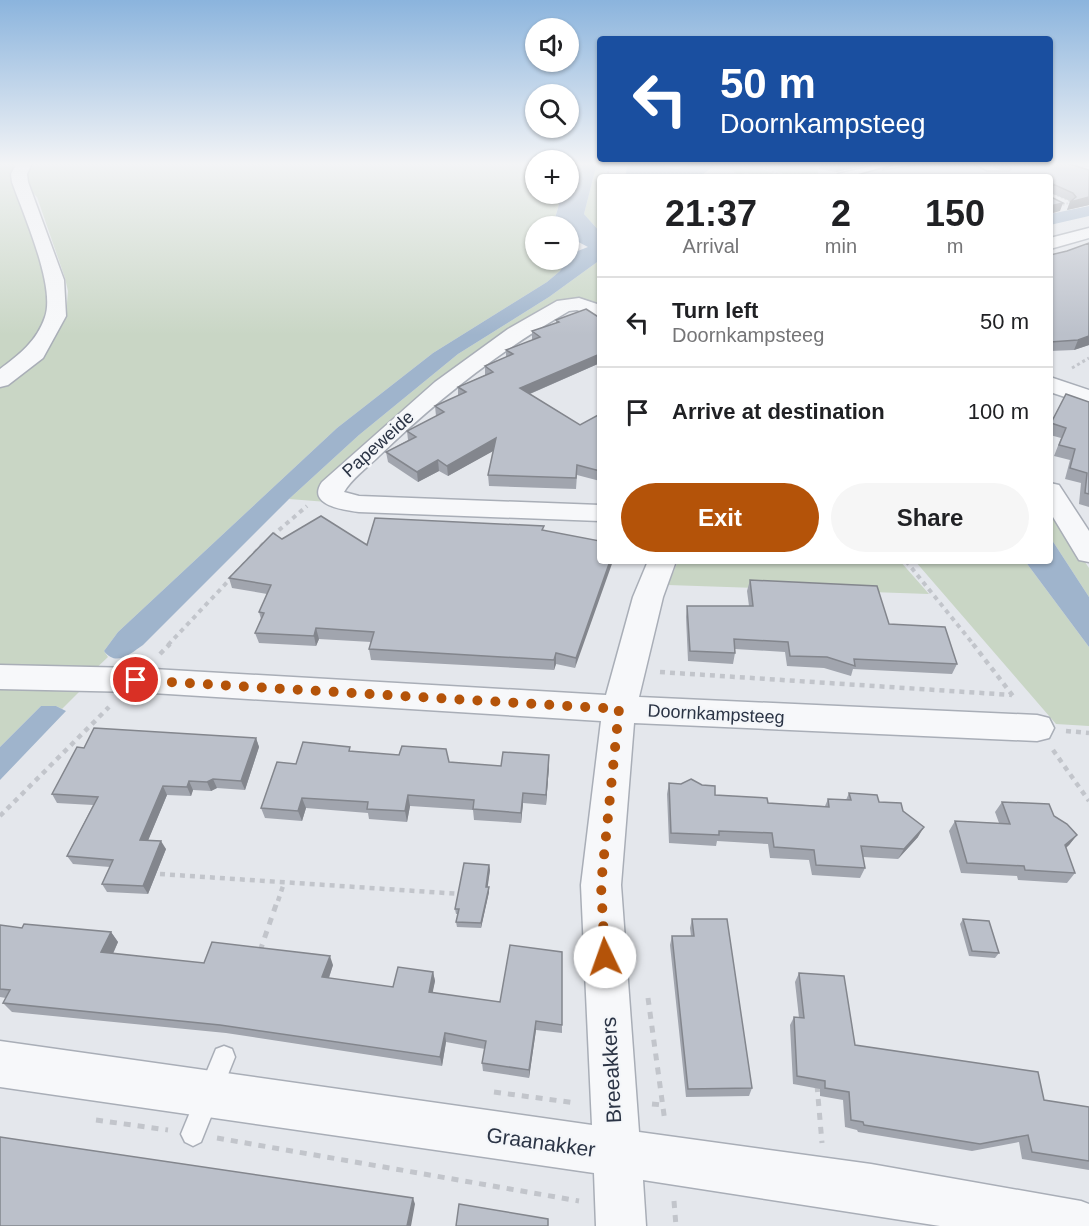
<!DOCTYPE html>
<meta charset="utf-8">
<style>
:root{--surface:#fff;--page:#f6f6f6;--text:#202124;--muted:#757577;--line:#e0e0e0;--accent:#b45309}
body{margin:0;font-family:Arial,sans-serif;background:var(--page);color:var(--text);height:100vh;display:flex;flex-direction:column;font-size:22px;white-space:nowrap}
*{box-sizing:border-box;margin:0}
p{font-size:20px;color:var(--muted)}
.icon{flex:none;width:33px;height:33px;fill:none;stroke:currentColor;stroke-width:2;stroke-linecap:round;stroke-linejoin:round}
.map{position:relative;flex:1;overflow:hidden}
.drawer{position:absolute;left:597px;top:174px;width:456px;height:390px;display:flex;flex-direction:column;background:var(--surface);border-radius:6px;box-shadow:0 2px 4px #0004}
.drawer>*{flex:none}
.hud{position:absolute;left:597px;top:36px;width:456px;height:126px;border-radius:6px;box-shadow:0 2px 4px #0004;background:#1a4fa0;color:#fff;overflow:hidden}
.tools{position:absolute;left:525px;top:18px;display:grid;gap:12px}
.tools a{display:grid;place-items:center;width:54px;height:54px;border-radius:50%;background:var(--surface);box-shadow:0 2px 4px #0004;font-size:30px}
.pin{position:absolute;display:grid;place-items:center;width:51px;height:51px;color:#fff;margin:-26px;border:3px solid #fff;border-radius:50%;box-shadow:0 2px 6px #0007}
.me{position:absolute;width:66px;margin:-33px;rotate:357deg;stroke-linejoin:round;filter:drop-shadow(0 0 4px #0008)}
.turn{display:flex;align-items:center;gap:21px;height:126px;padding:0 24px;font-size:27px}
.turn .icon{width:78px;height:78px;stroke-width:2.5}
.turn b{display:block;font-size:42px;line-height:51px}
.eta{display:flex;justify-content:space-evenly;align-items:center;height:102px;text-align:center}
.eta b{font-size:36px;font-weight:800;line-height:42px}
.action{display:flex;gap:12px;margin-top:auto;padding:12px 24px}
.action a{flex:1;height:69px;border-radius:36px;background:var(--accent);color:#fff;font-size:24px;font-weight:800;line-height:69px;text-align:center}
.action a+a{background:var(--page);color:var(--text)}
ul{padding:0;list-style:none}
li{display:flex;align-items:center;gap:18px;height:90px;padding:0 24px;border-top:2px solid var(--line)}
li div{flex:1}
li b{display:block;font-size:22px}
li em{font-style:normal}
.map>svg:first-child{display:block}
.green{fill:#c9d6c5}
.water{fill:#9fb4cc}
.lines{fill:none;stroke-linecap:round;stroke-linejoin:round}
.lane-casing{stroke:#a9aeb7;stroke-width:3}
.street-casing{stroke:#a9aeb7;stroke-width:3}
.path-far4{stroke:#c2c5cb;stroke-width:2;stroke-dasharray:2 2;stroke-linecap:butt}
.path-far3{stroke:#c2c5cb;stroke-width:3;stroke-dasharray:3 3;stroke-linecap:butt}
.path-far2{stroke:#c2c5cb;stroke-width:4;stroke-dasharray:4.5 4.5;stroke-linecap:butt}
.path-far1{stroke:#c2c5cb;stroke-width:4.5;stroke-dasharray:5 5;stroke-linecap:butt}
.path{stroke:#c2c5cb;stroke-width:5;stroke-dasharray:7 7;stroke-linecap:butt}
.lane{fill:#f7f8fa;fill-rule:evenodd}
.street{fill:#f7f8fa;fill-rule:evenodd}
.wall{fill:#a1a5ae}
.shaded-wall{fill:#83868d}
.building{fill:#bbc0ca;stroke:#83868d;stroke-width:1.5}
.route{stroke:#b45309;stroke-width:10;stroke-dasharray:0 18}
.labels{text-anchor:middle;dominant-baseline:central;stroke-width:4.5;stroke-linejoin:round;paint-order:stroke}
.street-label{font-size:18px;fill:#2b3445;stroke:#f4f6f9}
.near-street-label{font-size:21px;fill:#2b3445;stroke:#f4f6f9}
</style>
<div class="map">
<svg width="1089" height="1226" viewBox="0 0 1089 1226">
<rect width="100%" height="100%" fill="#e4e7ec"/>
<path class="green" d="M0,163H20C19,171 15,182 16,190C18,202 24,214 28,225C52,300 63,318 0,375Z
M31,163H535L536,194H562L554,221V226H536V260H567L560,271L547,282L433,353L337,428L118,632L104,651L108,657L88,676L0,671V387L64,315L67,303L68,291L65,278L37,197L28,188L24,176Z
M597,163H606L602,177H600L598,197L600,232L584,214Z
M718,163H728L749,170L735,163H749L781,177H758L759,175L745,173L742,175L734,173L735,171L711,168Z
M758,163C776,163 790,163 804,167C811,168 813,166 818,169V174L824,177H790Z
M600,260V306L583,300L495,343L327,502L289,499L359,435L458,354L549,297Z
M1050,510L1089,568V597L1050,537Z
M678,561H900L929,594L668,585Z
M915,561H1025L1089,647V726L1056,724Z
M0,687L80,691L62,709L56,706H41L0,747Z"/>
<path class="water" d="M572,163H597L584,214L600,232V260L549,297L458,354L359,435L289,499L143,645C130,654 116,667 104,651L118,632L337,428L433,353L547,282L560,271L570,254L588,247L569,237L568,226L553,225L562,194H568L569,174Z
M628,163H664L665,167L677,169L694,163H718L699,177H625Z
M1089,206V216L1050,225V214Z
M1050,537L1089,597V647L1025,561H1050Z
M41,706H56L66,711L0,780V747Z"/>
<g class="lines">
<g class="lane-casing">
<path id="lane" d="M224,1046L232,1049L235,1057L201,1142L193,1146L185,1142L181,1134L216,1049Z"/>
</g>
<g class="street-casing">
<path id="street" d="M17,163H32L27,174L28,182L64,280L66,316L43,358L8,385L0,387V369C19,355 37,341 45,317C56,287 23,213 12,182L11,174Z
M885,163H912L910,166L863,177H835L838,174Z
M1089,228V238L1050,249V238Z
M579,298L600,305V318L577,310L569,311C499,351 437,400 379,456C368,467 351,479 344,492L359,496L600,505V521L359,512C344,510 306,505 322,482L435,382L508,329L557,301Z
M1050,377L1089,390V405L1050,392Z
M1050,483L1059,485L1089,531V562L1079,560L1050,512Z
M648,561H676L663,597L639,697L1037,715L1049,718L1054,728L1049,738L1037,741L634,723L621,885L639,1132L871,1164L1081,1201L1089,1204V1226H940L643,1180L646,1226H596L594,1173L0,1087V1041L592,1125L581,885L601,721L136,692L0,689V665L136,668L606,695L633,597Z"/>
</g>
<path class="path-far4" d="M754,163L785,177
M607,177L610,163
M1050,192L1072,202L1062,205"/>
<path class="path-far3" d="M1072,368L1089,358"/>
<path class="path-far2" d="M272,536L307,506
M906,561L974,645
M168,645L264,543"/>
<path class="path-far1" d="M973,644L1013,696
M160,654L170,644
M660,672L1012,695
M1066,731L1089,733
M1053,750L1089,801
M0,816L109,707
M160,874L461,894
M278,901L284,883"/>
<path class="path" d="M260,951L278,899
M648,998L665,1122
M817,1085L822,1143
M494,1092L576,1103
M652,1104L663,1105
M96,1120L168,1130
M217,1138L579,1201
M674,1201L676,1226"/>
<use href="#lane" class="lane"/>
<use href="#street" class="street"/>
</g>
<path class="wall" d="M820,163H875L836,172L819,169Z
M984,163H1066L1089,170V205L1067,210L1070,201L1051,193V197L1060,211L892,169L1002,171Z
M1089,243V345L1074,350L1050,351V255L1067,251Z
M600,318V363L530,394L580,425L600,414V481L577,475L576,489L489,486L488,475L494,450L448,476L439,471L418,482L388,462L386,452L408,440L407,431L436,416L435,406L458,396V387L485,375V366L506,357V350L532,340V331L556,323V320Z
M1066,394L1089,402V507L1079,504L1081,483L1065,479L1070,460L1054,456L1061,438L1050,435V424Z
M544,531L600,541L575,668L556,664L554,670L371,660L369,649L371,642L319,639L316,646L259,643L255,633L261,619L259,612L267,594L232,588L229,578L282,539L367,545Z
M750,580L889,624L957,664L952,674L853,669L851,676L824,668L787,666L785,652L735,649V653L733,664L688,661L686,617L687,606H749L747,591Z
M256,738L259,747L245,790L217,788L211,791L193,790L191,796L167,795L148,840L166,849L148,894L107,892L102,884L110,867L73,864L67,856L93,805L57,803L52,794L84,748Z
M351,751L449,762L501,766H549L546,805L523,803L521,823L474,820L473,810L410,806L407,822L369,819L368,813L306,808L302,821L265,818L261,808L296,764Z
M669,783L715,795L768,803L825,806L828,799L846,800L849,793L879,802L903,811L918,837L898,859L863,857L865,868L860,878L812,875L809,860L770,858L768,844L717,841L716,846L669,843L667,794Z
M1002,802L1054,816L1077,835L1069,845L1066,848L1075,873L1067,883L1018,880L1017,876L961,873L949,831L955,821L999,823L995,812Z
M489,865L490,870L487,887L489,892L481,928L457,927L456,922L458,914H456L455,909Z
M692,919L752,1088L749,1096L686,1097L670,945L672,936H691L690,928Z
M963,919L999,953L995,958L969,956L960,924Z
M0,925L22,928L111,932L118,942L113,954L204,963L333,965L329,978L393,987L433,972L435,981L432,993L500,1002L562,952V1033L536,1030L529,1078L483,1071L482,1063L485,1049L446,1042L442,1066L226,1033L12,1012L3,1003L6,998L0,997Z
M799,973L855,1045L1044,1100L1089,1107V1170L1022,1159L1019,1142L972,1151L858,1132L857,1130L845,1127L843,1100L820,1096V1089L793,1084L790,1025L794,1017L799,1018L795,982Z"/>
<path class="shaded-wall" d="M838,163H875L836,172Z
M1089,197V205L1067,210L1070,202Z
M1063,203L1060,211L1050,214V206Z
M1089,336V345L1074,350L1078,340Z
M600,354V363L520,398V388Z
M496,438L497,449L448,476L447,466Z
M438,460L439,471L418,482L417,472Z
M610,561H613L575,668L576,658Z
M316,628L319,639L316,646L314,636Z
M556,653V664L554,670V660Z
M256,738L259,747L245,790L241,781Z
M549,755V766L546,805V795Z
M213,779L217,788L211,791L207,782Z
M189,781L193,790L191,796L187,787Z
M163,786L167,795L145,848L140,840Z
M523,793V803L521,823V813Z
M408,795L410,806L407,822L405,811Z
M302,798L306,808L302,821L298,811Z
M924,827L918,837L898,859L904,849Z
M1077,835L1069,845L1057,855L1065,845Z
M161,841L166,849L148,894L143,886Z
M489,865L490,870L487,892L486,887Z
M489,887V892L481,928V923Z
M111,932L118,942L109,962L101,952Z
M330,956L333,965L326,986L322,977Z
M433,972L435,981L431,1001L429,992Z
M536,1021V1030L529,1078V1070Z
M445,1033L446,1042L442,1066L440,1057Z
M413,1198L415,1204L411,1226H407Z"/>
<path class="building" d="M927,163H971L987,171H1009L1011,169L1007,165L1004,163H1066L1089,170V197L1070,202L1076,197L1073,193L1053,184L1051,197L1063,203L1050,206V177H850L893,165L882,170Z
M1089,243V336L1078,340L1050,342V255L1067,251Z
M586,309L600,318V354L520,388L580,425L600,414V471L577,465L576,478L488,475L496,438L447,466L438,460L417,472L386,452L416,437L407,431L444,412L435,406L466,392L458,387L493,372L485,366L513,354L506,350L540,337L532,331L559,322L556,320Z
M1066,394L1089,402V494L1085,493L1087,473L1070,468L1075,449L1059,445L1066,428L1051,423Z
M321,516L367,545L375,518L544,526L542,530L600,541V561H610L576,658L556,653L554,660L369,649L374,632L316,628L314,636L255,633L264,613L259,612L271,585L229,578L273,533L282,539Z
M750,580L877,586L889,624L945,627L957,664L854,659L855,666L827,657L790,656L788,642L734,639L735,653L690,651L687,606H753Z
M94,728L256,738L241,781L213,779L207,782L189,781L187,787L163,786L140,840L161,841L143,886L102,884L113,860L67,856L98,797L52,794L77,747L84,748Z
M303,742L350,747L349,751L399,755L402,746L446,749L449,762L501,766L503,752L549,755L546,795L523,793L521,813L473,809L474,800L408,795L405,811L367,809L368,802L302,798L298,811L261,808L277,762L296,764Z
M691,779L702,785L715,786V795L767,798L768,803L829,807L828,799L851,800L849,793L877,795L879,802L901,803L903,811L924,827L904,849L861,846L865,868L816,865L814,850L774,847L772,833L719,831V835L671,833L669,783L681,784Z
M1002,802L1049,804L1054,816L1067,824L1077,835L1065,845L1075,873L1025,870L1024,866L967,863L955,821L1010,824Z
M464,863L489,865L486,887H489L481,923L456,922L459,909H455Z
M692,919H727L752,1088L688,1089L672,936H694Z
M963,919L989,921L999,953L972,951Z
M24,924L111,932L101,952L204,963L212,942L330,956L322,977L393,987L398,967L433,972L429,992L500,1002L510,945L562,952V1025L536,1021L529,1070L482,1063L486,1041L445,1033L440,1057L220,1025L3,1003L10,990L0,989V925L22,928Z
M799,973L844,976L855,1045L1038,1072L1044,1100L1089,1107V1161L1032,1152L1028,1135L980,1144L864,1125L863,1122L851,1120L849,1092L825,1088V1081L797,1076L794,1017L804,1018Z
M0,1137L413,1198L407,1226H0Z
M459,1204L548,1219V1226H456Z"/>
<linearGradient id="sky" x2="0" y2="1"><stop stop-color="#8bb4dd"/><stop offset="0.49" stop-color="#f3f4f6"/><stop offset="1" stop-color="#f3f4f6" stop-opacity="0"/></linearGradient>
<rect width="1089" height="335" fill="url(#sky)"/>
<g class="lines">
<path class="route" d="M136,680L619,709L601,885L605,957"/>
</g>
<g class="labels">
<g class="street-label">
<text transform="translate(378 444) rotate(-42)">Papeweide</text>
<text transform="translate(716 714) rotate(3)">Doornkampsteeg</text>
</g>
<g class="near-street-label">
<text transform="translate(611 1070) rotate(-93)">Breeakkers</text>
<text transform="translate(541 1142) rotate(8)">Graanakker</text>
</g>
</g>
</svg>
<div class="tools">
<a><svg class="icon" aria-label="sound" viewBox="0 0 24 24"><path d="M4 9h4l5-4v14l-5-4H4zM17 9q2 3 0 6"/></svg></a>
<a><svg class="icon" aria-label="search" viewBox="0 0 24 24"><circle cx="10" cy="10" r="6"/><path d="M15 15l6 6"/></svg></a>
<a>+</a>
<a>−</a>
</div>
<div class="pin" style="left:136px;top:680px;background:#d93025"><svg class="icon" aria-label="arrive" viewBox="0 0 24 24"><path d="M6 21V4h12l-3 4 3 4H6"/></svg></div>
<svg class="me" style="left:605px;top:957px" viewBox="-20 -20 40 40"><circle r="19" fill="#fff"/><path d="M0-13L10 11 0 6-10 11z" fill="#b45309"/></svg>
<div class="hud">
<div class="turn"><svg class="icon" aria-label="left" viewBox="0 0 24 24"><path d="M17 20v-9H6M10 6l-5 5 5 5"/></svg><div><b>50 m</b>Doornkampsteeg</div></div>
</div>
<section class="drawer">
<div class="eta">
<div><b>21:37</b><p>Arrival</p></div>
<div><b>2</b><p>min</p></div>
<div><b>150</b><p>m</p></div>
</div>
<ul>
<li><svg class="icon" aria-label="left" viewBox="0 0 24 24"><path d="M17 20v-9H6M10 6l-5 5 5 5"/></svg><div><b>Turn left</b><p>Doornkampsteeg</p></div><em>50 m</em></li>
<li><svg class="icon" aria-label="arrive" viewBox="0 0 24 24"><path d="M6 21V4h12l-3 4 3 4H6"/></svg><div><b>Arrive at destination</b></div><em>100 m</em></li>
</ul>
<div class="action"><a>Exit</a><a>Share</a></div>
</section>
</div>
